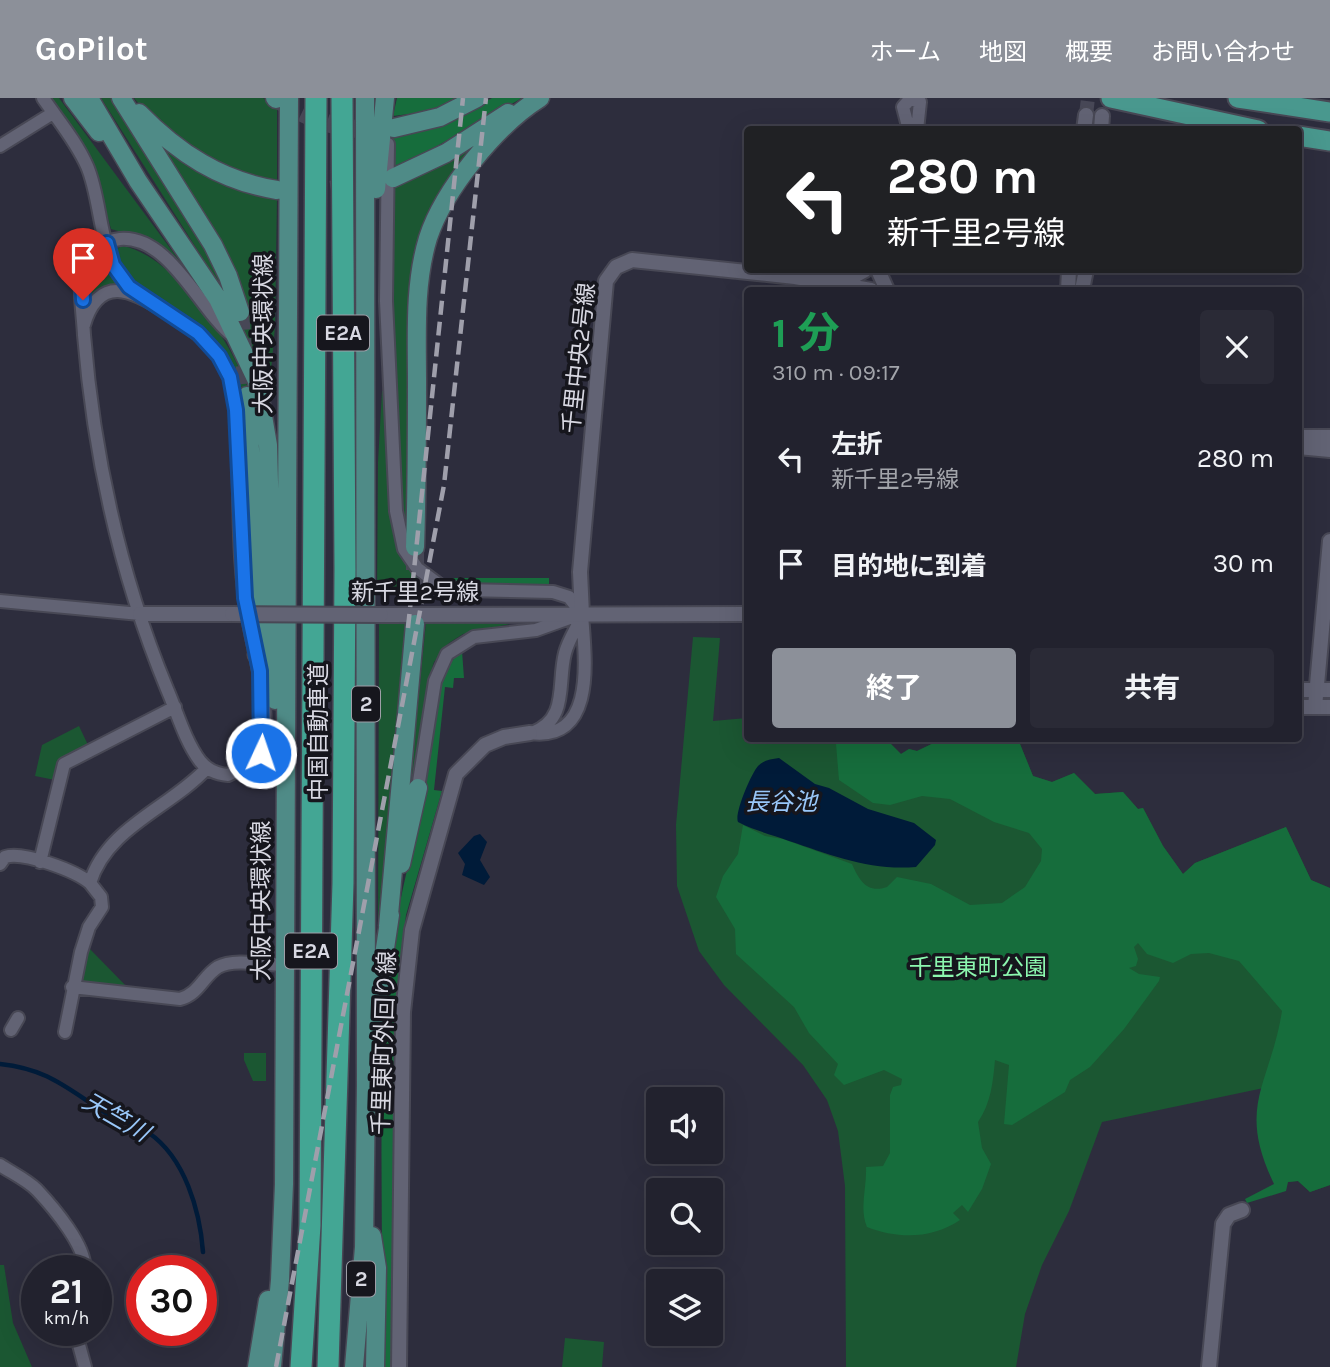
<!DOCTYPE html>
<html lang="ja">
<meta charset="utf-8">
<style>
:root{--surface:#22222e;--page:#2a2a36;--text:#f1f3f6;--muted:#a2a4aa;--line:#3f3f4a;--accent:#8c9099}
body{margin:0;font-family:Karla,"Noto Sans JP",sans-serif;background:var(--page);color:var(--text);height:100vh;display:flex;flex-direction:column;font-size:26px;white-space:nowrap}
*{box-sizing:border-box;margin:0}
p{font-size:23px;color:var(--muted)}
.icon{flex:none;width:38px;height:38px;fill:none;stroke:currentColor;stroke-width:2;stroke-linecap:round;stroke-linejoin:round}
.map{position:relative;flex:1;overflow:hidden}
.side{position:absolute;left:744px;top:189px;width:558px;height:455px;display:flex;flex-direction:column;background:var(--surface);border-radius:7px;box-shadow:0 7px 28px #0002,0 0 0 2px var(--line)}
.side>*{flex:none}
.top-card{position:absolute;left:744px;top:28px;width:558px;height:147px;border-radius:7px;box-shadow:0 7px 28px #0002,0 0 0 2px var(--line);background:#202124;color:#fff;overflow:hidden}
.controls{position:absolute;left:646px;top:989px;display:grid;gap:14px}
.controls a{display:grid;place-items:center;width:77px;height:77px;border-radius:7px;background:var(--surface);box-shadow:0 7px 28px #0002,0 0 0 2px var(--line);font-size:35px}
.speed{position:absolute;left:21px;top:1157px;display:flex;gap:14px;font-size:35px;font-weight:700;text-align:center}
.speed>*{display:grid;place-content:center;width:91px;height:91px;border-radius:50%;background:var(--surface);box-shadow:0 7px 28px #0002,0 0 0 2px var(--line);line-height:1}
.speed small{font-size:18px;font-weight:400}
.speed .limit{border:10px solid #d22;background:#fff;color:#111}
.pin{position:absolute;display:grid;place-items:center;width:60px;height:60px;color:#fff;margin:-72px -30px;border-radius:50% 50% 50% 0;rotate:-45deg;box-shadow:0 0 7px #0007}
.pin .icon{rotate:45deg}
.me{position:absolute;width:77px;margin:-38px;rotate:3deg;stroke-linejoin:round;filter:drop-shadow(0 0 5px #0008)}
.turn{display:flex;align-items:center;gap:24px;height:147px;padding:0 28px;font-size:32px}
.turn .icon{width:91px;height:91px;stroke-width:2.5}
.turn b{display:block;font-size:49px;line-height:60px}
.round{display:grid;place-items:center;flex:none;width:74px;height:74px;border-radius:7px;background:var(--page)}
.summary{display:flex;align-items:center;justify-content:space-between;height:119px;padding:0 28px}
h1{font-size:42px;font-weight:700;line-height:52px;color:#1e9e55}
.button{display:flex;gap:14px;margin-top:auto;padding:14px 28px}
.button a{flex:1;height:80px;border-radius:7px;background:var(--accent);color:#fff;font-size:28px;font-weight:700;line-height:80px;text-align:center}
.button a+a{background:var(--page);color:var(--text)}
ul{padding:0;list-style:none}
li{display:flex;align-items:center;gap:21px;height:105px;padding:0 28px}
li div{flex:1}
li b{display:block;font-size:26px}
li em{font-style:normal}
header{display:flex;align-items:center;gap:42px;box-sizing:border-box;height:98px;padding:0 35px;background:var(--accent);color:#fff}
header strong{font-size:33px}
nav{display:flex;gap:38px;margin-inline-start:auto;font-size:24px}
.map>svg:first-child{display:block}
.green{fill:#1b5732}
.forest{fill:#166d3c}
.water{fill:#001b39}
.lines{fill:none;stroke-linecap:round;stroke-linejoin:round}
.stream{stroke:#001b39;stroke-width:4.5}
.tertiary-tunnel{stroke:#474756;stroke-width:14;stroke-dasharray:14 7;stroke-linecap:butt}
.primary-tunnel{stroke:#474756;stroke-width:18;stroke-dasharray:18 9;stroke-linecap:butt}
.minor-casing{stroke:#484855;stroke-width:16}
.tertiary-casing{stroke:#484855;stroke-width:18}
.primary-casing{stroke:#484855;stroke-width:21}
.trunk-casing{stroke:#484855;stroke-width:23}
.motorway-casing{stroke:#484855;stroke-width:24}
.minor{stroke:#626374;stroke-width:12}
.tertiary{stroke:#626374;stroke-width:14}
.primary{stroke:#4f8b87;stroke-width:18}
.trunk{stroke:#49988e;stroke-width:19}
.motorway{stroke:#43a694;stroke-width:21}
.rail{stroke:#9f9fab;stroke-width:4.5;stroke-dasharray:14 7;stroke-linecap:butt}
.tertiary-bridge-casing{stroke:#484855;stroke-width:18;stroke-linecap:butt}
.tertiary-bridge{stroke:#626374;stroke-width:14}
.route-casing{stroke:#114b97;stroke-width:18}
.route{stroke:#1a73e8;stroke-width:12}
.labels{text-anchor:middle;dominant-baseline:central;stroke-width:7;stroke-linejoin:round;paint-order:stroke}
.shield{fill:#16161d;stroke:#9e9ea7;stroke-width:2}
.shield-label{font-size:21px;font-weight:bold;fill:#d8d8e2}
.street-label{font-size:23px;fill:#d8d8e2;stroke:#16161d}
.park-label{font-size:23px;fill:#8cf7af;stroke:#16161d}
.water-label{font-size:24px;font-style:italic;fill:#99c7f9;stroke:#16161d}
</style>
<header>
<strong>GoPilot</strong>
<nav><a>ホーム</a><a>地図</a><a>概要</a><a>お問い合わせ</a></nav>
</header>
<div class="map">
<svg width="1330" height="1269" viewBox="0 0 1330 1269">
<rect width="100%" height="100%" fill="#2d2d3d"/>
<path class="green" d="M50,0H59L187,173L150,142L111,131L93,65Z
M101,0H112L215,164L226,197Z
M134,0H263L277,10V82C223,75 167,42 134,0Z
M162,50L216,82L277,99L275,229L269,295L235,211L242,215L250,212Z
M471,51L437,107L419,155L410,449C398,406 399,361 397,316C393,240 392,164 393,87Z
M122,148C174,156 236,250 251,298L241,294C236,271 224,249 206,234C179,211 119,192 117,151Z
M97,159L103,160L117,185L89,201L91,172Z
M382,293H386L394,440L403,462L428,488L426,497L377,496L378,364Z
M379,524H408L379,828L378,827Z
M426,524L510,526L463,536L449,545L434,564L428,583L413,688L410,687Z
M693,539L720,540L713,623L747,620V640L886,641L901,656L909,651L917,653L942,641H1018L1033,678L1052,684L1074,675L1095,696L1123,694L1138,711L1143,710L1163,748L1183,776L1195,765L1286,729L1311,782L1330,790V1087L1310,1094L1298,1083L1288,1084L1278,987L1102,1024L1069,1113L1042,1167L1025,1216L1016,1269H846L845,1088L838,1033L827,1002L803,967L724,887L699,853L677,788L676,727Z
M79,628L88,647L59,663L55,682L35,678L42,647Z
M272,647L274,682L257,683V672Z
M87,848L128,890L82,884L79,880Z
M244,955H266V983H253L244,962Z
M0,1167H4L13,1225L32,1269H0Z
M565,1240L604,1244L602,1269H562Z"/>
<path class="forest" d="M397,0H460L425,14L393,18Z
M492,0H522L423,56L392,69L393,38L442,27Z
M449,480H549V487L459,486L450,484Z
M462,553L464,580H454L453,590L445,589L434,692L442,693L406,817L398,885L393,1269H381C385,1140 376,1010 388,881C395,809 416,743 428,672C435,636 429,577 462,553Z
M844,641H886L901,656L909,651L917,653L942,641H1018L1033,678L1052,684L1074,675L1095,696L1123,694L1138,711L1143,710L1163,748L1183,776L1195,765L1286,729L1311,782L1330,790V1087L1310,1094L1298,1083L1288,1084L1286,1093L1247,1105L1245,1101L1274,1086C1236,1007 1270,988 1282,913L1239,863L1209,855L1191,856L1173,865L1147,856L1138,845L1134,849L1138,861L1136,868L1129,870L1139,876L1160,879L1159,883L1124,931L1090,969L1070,982L1065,994L1012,1027L1004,1026L1009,967L995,962C993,984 991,1005 978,1024L982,1050L991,1066L982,1091L968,1114L962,1107L953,1115L960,1122C932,1141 898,1141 867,1129C859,1110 867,1090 866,1069L883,1068L890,1055V997L893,989L901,987L902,981L884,972L844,987L834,977L838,966L809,935L794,909L736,856L735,831L716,799L723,778L738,756L743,727L765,738L783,741L852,766C859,782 867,796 887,789L897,779L931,786L970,807L1002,805L1025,789L1041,763L1042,751L1029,735L994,724L950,701L922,698L890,707L873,705L839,682L836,646Z"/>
<path class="water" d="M779,660L815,686L829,690L868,711L914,725L936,742L935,747L916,769C870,773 831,757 789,743C771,736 755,733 738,724C734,716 751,676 758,668C764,662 771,661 779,660Z
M480,736L487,744L480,762L490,779L484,787L462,777L465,766L458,755L474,738Z"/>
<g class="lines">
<path class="stream" d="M0,966C46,971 64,988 101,1012C116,1022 133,1025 149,1035C185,1060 200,1113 203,1154"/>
<path class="tertiary-tunnel" d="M1086,17L1088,0"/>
<path class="primary-tunnel" d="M278,2C310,21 341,34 380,31
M277,92L322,93L379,84
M240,214L247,298
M415,526V453"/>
<g class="minor-casing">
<path id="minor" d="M43,0C58,22 76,43 87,68C104,107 97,166 134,193
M909,32L903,9L910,1L920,4L917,32
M388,46L386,203L396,413L404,451L417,470L441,488L464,492L553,494L569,499L582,516
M0,48L53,15
M795,179L819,172
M84,227C99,176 132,192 166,214C193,231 220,249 231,281C238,305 237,331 238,355C240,411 238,470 249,525C255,557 278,638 254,664L228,677C217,676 207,672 200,663C185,643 177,614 167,591C120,477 94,360 84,237C83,216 78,188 83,168C87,153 105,143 120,141C170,137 200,213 233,238
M0,503L140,516
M530,635C597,644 585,560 582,516
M532,635C569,621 557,586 565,555C568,543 576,531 581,520
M418,690L435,583L447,556L474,539L536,532L575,518
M40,764L64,666L175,609
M0,766L5,759C23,753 76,773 90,785C107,729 170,710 207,670
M72,889L180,901C199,896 203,878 218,869C234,860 266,867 285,867
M11,932L18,920
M65,934L81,854L89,829L102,809L101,799L90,785
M0,1067C12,1075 27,1082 37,1092C53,1109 88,1150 84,1172
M75,1232L85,1269"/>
</g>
<g class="tertiary-casing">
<path id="tertiary" d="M1084,32L1086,17
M1101,32L1102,18
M878,172L887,192
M825,181L854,178L865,172
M1068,192L1069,172
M1082,192L1086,172
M1298,339H1330
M1298,349L1330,352
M140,516H232
M582,516L580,474L606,183L616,169L632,162L795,179L871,192
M381,517L747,516
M1298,592H1330
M1298,609H1330
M1315,609L1330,443
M399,1269L403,914L412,832L456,676L485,647L504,639L530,635
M1209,1269L1223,1126L1229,1117L1242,1112"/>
</g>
<g class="primary-casing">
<path id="primary" d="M73,0L99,34
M89,0L138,83L218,201L257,283L268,347L275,602
M121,0L213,147L228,178L240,214
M275,0L276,1
M139,15C178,55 221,83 277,92
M394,30L440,19L477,0
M393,80L446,55L508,15
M376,91L385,0
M247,298L260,528L257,557
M415,449C417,394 417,339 417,283C417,236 414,186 428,140C444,91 497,27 540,0
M401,766L418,690
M388,828L415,526
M374,924L390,817
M372,1138L377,1170L375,1269
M257,1269L268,1202
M272,1269L280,1182L284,1086L289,0
M354,1269L364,1149L366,987L365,0"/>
</g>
<g class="trunk-casing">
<path id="trunk" d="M1111,0L1258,32
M1238,0L1330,14
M1298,38L1330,43"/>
</g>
<g class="motorway-casing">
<path id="motorway" d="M301,1269L310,1127L316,0
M328,1269L343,785L345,471L342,0"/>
</g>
<use href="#minor" class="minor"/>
<use href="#tertiary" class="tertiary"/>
<use href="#primary" class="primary"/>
<use href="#trunk" class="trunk"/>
<use href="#motorway" class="motorway"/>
<path class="rail" d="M408,530L463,0
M276,1269L444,387L486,0"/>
<g class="tertiary-bridge-casing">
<path id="tertiary-bridge" d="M232,516L381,517"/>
</g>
<use href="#tertiary-bridge" class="tertiary-bridge"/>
</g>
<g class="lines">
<g class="route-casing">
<path id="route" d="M83,202C81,176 81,158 107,145L113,167L129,189L198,235L219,258L230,279L236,312L245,500L260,573L261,655"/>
</g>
<use href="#route" class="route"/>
</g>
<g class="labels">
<g class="shield">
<rect x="317" y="217.5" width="52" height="35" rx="5"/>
<rect x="352" y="588.5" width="28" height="35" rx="5"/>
<rect x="285" y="835.5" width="52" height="35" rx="5"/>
<rect x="347" y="1163.5" width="28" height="35" rx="5"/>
</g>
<g class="shield-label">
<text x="343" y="235">E2A</text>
<text x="366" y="606">2</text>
<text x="311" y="853">E2A</text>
<text x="361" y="1181">2</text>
</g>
<g class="street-label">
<text transform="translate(263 236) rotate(-90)">大阪中央環状線</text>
<text transform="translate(579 260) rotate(-84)">千里中央2号線</text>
<text x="415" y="494">新千里2号線</text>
<text transform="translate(318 634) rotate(-90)">中国自動車道</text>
<text transform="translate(261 803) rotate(-90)">大阪中央環状線</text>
<text transform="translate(384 945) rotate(-88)">千里東町外回り線</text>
</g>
<g class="park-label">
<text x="978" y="869">千里東町公園</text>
</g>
<g class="water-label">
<text x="781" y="704">長谷池</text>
<text transform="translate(116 1019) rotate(30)">天竺川</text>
</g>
</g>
</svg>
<div class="controls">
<a><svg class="icon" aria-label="sound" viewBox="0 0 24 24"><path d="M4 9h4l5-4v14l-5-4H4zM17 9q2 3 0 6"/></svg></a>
<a><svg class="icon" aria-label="search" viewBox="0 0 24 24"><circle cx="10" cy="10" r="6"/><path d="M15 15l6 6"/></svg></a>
<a><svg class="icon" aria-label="layers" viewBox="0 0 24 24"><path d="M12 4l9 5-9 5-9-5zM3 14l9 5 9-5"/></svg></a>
</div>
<div class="speed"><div>21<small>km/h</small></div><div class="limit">30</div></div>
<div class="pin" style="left:83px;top:202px;background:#d93025"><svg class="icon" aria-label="arrive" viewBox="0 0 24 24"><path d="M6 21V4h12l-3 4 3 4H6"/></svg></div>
<svg class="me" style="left:261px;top:655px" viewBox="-20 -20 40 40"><circle r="17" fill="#1a73e8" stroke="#fff" stroke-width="3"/><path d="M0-11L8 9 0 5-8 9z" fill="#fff"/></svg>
<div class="top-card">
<div class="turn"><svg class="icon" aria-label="left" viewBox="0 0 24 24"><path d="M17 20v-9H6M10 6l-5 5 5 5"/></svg><div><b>280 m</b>新千里2号線</div></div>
</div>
<section class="side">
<div class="summary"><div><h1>1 分</h1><p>310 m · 09:17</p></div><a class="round"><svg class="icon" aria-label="close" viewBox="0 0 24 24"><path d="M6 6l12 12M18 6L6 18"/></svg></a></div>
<ul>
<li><svg class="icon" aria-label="left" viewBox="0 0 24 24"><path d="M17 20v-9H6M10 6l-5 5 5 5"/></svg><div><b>左折</b><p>新千里2号線</p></div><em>280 m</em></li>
<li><svg class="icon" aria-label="arrive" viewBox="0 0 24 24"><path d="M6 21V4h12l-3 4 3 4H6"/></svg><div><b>目的地に到着</b></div><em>30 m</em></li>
</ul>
<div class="button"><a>終了</a><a>共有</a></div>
</section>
</div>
